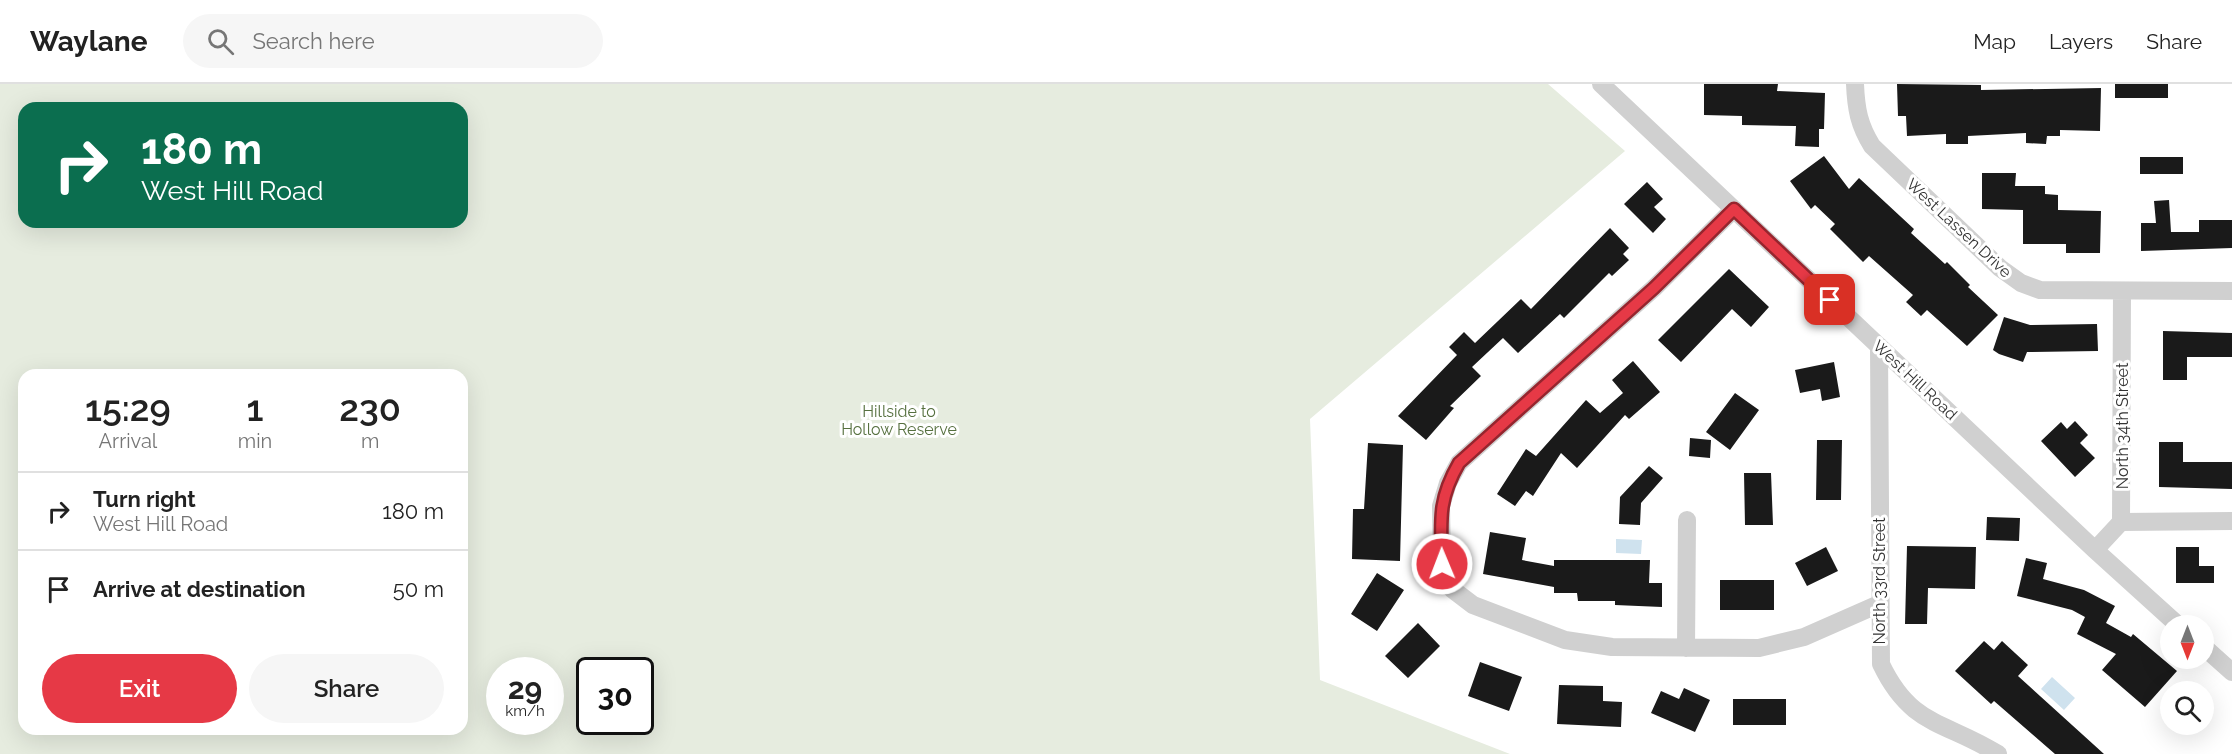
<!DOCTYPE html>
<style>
:root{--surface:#fff;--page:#f6f6f6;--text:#222;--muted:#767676;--line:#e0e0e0;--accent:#e63946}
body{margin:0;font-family:Raleway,sans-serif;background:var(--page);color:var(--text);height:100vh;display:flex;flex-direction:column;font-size:22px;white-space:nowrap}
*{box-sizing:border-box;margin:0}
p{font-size:20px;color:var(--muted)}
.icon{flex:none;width:33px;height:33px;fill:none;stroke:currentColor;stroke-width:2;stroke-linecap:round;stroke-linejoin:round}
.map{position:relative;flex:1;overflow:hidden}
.sheet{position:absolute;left:18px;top:285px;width:450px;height:366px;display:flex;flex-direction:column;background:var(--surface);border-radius:18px;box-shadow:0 6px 24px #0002}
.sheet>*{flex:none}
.guide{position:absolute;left:18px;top:18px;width:450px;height:126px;border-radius:18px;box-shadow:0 6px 24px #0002;background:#0b6e4f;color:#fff;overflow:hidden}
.needle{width:39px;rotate:180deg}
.controls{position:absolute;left:2160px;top:531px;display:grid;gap:12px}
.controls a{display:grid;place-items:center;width:54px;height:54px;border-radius:50%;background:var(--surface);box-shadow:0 6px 24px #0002;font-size:30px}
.speed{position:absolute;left:486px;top:573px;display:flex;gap:12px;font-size:30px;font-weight:700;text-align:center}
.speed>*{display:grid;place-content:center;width:78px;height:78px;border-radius:50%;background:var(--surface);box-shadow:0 6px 24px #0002;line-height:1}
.speed small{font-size:15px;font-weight:400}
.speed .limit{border:3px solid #111;border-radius:9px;background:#fff;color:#111}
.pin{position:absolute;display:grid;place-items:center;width:51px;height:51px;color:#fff;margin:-26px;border-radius:12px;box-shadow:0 3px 9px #0006}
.me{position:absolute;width:66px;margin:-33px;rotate:359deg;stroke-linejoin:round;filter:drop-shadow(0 0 4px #0008)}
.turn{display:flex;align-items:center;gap:21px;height:126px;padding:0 24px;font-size:27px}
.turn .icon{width:78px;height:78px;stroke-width:2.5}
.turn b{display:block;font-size:42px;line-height:51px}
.eta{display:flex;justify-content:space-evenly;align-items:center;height:102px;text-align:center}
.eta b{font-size:36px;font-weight:600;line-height:42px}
.primary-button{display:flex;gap:12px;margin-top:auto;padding:12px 24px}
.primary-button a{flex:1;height:69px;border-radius:36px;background:var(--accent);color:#fff;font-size:24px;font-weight:600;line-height:69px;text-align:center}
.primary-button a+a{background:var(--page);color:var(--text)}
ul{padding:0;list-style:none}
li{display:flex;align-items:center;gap:18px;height:78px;padding:0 24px;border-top:2px solid var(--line)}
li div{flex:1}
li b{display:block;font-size:22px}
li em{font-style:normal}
header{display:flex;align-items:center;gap:36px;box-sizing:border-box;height:84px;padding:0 30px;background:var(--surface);border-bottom:2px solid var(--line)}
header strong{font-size:28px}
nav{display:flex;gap:33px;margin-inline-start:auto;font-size:21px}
.search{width:420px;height:54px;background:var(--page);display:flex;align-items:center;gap:15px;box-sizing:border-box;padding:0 21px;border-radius:33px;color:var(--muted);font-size:22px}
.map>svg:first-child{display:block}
.green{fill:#e6ecdf;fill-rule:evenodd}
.water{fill:#cfe2ee}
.building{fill:#1a1a1a}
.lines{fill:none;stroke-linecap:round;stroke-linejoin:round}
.minor{stroke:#d0d0d0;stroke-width:18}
.route-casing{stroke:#96252e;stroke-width:15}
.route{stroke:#e63946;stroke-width:10}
.labels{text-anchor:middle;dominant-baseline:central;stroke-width:6;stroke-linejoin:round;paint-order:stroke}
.street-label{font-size:16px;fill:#333;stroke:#fff}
.park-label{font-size:16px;fill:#56703f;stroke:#fff}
</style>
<header>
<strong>Waylane</strong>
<div class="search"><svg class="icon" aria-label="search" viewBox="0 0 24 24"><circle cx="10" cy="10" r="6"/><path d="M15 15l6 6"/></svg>Search here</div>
<nav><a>Map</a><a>Layers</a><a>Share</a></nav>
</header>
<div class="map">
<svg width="2232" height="670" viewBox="0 0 2232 670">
<rect width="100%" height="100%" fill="#fff"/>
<path class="green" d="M0,0H1548L1625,67L1310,335L1320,596L1510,670H0ZM24,24H462V138H24ZM24,291H462V645H24ZM500,586H550V638H500ZM590,586H640V638H590Z"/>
<path class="water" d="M1616,455L1642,456L1641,470L1616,469Z
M2052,593L2075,614L2064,626L2041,605Z"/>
<path class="building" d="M1704,0H1778L1777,7L1825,9L1824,45H1819V63L1795,62L1796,42L1742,41V32L1704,31Z
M1897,0L1981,1V6L2101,4L2100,47L2060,46V52H2047L2046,60L2026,59V49L1968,52V60H1946V50L1907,52L1906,32H1898Z
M2115,0H2168V14H2115Z
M1824,72L1849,105L1859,94L1914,145L1911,149L1945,180L1947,178L1970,201L1968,203L1998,231L1967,262L1927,226L1921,232L1906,218L1913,211L1869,172L1863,178L1830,145L1835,140L1815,121L1811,125L1790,97Z
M2140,73H2183V90H2140Z
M1982,89H2016L2015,102H2045V110L2058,111V126L2101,127L2100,169H2066V160H2023V126L1982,125Z
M1647,98L1663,115L1654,123L1666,135L1653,149L1624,120Z
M2169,116L2171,148H2199V136H2232V164L2141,167V139H2156L2154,117Z
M1610,144L1629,164L1623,170L1629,176L1612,192L1609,189L1564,234L1560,230L1518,269L1503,254L1472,283L1481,292L1450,322L1454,324L1426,356L1398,332L1457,271L1449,263L1464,248L1475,259L1521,215L1531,225Z
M1729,185L1769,223L1751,243L1732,225L1681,278L1658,256Z
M2004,233L2030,241L2097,240L2098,267L2027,268L2023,278L1999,270L1993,266Z
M2163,247L2232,249V273H2187V296H2163Z
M1633,277L1660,308L1629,335L1625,331L1577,384L1561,369L1533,412L1526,407L1515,422L1497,410L1526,365L1536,372L1586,316L1600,329L1623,309L1612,296Z
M1834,278L1840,313L1822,317L1820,305L1800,309L1795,286Z
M1735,309L1759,326L1730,366L1706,348Z
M2075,337L2088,351L2080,359L2095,374L2075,393L2041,357L2061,338L2067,345Z
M1690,354L1711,356L1710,374L1689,372Z
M1817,356H1842L1841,416H1816Z
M2159,358H2183V378H2232V405L2159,403Z
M1368,359L1403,361L1400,477L1352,475L1353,425H1364Z
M1649,382L1663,394L1641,419L1640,441L1619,440L1620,413Z
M1744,389H1771L1773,441H1745Z
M1987,433L2020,434L2019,457L1986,456Z
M1490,448L1526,454L1522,476L1554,482V476H1650L1649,499H1662V523L1615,521V517H1578L1577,509H1554V503L1483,490Z
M1907,462L1976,463L1975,505L1928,504L1927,540H1905Z
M1826,463L1838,487L1807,502L1795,479Z
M2176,463H2199V482H2214V499H2176Z
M2026,474L2047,479L2043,495L2084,506L2115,522L2106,539L2131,553L2133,550L2177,587L2145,623L2102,586L2116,570L2077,550L2085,533L2072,526L2017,512Z
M1377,489L1404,506L1377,547L1351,530Z
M1720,496H1774V526H1720Z
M1418,539L1440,562L1408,594L1385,572Z
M1984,557L1994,566L2002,557L2028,581L2018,592L2104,670H2055L1994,617L1991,620L1955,587Z
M1480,578L1522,593L1509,627L1468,612Z
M1559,601L1603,602V617L1622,618L1621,643L1557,640Z
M1684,604L1710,616L1695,648L1651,629L1661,607L1679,615Z
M1733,615H1786V641H1733Z"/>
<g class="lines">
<path class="minor" d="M1601,0L2095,466L2179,542
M1855,0C1856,25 1859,41 1872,62L2000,184L2021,199L2040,206L2232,207
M1734,125L1654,204L1459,379L1448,399L1441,422L1442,480L1452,505L1473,521L1565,556L1612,563L1759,564L1804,553L1879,520
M1879,262L1881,580C1911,643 1945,637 1998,670
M2121,438L2232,437
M2095,466L2121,438L2122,207
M2204,563L2232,588
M1686,564L1687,436"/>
</g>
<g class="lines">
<g class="route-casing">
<path id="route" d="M1442,480C1441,438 1437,417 1459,379L1654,204L1734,125L1830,216"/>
</g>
<use href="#route" class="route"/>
</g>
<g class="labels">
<g class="street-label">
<text transform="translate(1959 144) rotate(43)">West Lassen Drive</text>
<text transform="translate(1915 296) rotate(43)">West Hill Road</text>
<text transform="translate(2122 342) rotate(-90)">North 34th Street</text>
<text transform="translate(1879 497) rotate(-90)">North 33rd Street</text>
</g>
<g class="park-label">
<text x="899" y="327">Hillside to<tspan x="899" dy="18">Hollow Reserve</tspan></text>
</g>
</g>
</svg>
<div class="controls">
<a><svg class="needle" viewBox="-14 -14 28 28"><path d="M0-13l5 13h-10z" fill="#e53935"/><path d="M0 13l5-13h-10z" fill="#767676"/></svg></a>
<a><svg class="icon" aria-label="search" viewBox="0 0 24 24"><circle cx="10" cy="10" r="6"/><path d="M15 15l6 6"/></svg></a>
</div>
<div class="speed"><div>29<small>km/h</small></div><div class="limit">30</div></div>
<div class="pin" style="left:1830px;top:216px;background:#d93025"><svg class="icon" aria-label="arrive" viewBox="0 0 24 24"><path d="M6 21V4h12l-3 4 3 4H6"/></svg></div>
<svg class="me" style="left:1442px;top:480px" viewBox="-20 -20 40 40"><circle r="17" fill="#e63946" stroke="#fff" stroke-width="3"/><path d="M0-11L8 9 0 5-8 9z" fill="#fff"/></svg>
<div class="guide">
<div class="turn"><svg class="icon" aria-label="right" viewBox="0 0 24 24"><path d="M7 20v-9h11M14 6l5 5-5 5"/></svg><div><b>180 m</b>West Hill Road</div></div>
</div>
<section class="sheet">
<div class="eta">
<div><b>15:29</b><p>Arrival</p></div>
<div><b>1</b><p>min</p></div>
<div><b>230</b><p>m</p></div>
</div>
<ul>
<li><svg class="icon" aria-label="right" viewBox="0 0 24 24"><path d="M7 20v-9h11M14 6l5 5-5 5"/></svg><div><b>Turn right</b><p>West Hill Road</p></div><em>180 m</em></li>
<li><svg class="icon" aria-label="arrive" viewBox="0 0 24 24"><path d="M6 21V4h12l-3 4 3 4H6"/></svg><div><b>Arrive at destination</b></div><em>50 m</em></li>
</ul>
<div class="primary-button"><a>Exit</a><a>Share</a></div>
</section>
</div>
